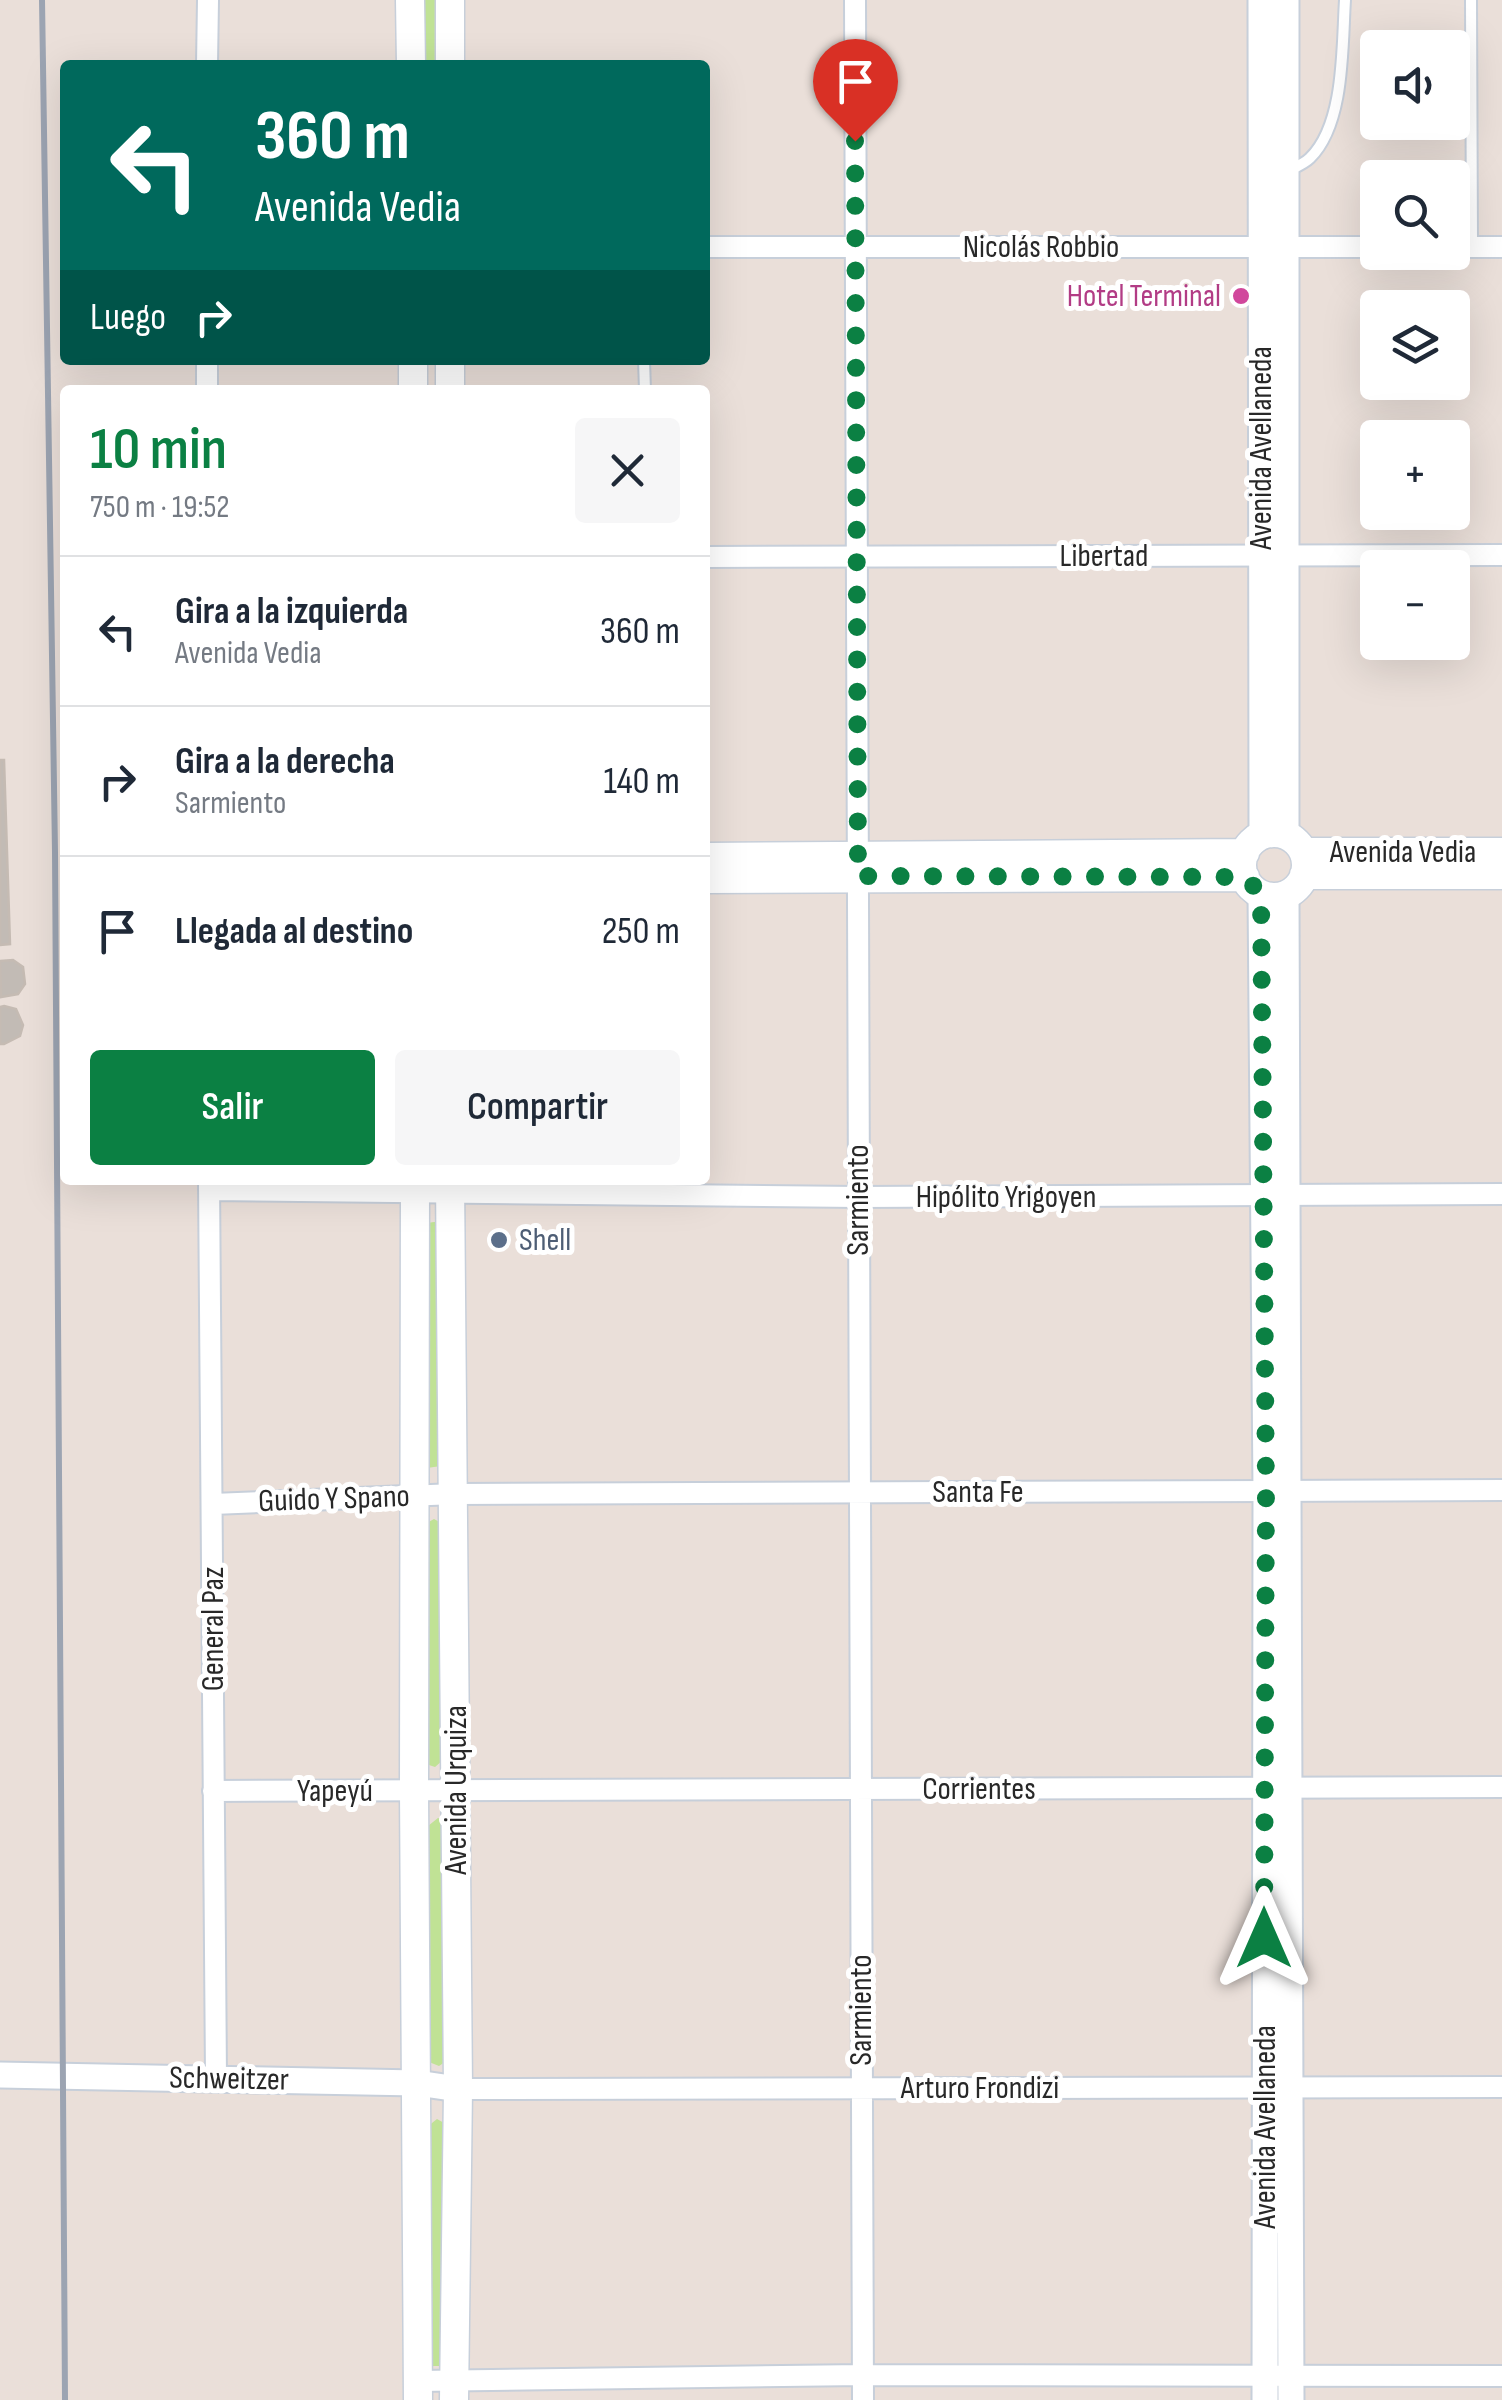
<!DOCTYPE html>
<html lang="es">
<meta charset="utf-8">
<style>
:root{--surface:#fff;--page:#f6f6f7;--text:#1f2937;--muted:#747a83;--line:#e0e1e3;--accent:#0b8043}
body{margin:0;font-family:"Sofia Sans Condensed",sans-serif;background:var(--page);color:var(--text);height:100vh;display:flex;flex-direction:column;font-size:38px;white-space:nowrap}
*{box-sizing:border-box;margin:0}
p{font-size:32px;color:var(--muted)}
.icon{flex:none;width:55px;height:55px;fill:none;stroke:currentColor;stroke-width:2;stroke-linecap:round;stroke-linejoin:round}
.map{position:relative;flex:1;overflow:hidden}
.panel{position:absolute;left:60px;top:385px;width:650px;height:800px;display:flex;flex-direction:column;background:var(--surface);border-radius:10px;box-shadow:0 10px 40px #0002}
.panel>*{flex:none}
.top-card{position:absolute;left:60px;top:60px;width:650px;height:305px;border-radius:10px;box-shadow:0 10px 40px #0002;background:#00695c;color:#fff;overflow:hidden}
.controls{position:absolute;left:1360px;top:30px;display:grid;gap:20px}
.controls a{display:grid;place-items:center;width:110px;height:110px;border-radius:10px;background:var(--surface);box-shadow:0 10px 40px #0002;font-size:50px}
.pin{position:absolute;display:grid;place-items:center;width:85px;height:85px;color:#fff;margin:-102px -42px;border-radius:50% 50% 50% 0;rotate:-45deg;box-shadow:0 0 10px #0007}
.pin .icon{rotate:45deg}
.me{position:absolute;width:110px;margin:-55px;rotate:0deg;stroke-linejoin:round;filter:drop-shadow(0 0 8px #0008)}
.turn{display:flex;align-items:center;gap:35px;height:210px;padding:0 30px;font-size:45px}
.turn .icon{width:130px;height:130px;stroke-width:2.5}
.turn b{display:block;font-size:70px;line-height:85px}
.then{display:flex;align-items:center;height:95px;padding:0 30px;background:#0003;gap:20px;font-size:38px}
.round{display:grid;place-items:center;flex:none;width:105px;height:105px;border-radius:10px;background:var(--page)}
.headline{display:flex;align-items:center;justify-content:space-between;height:170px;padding:0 30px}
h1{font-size:60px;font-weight:600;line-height:75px;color:var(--accent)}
.cta{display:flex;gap:20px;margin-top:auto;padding:20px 30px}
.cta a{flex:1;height:115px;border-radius:10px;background:var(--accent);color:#fff;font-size:40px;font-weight:600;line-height:115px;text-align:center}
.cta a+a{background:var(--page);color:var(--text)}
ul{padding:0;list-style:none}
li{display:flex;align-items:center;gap:30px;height:150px;padding:0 30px;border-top:2px solid var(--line)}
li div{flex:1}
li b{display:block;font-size:38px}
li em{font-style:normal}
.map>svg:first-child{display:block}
.green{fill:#c0e295}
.building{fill:#c2bbb5;stroke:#c5bbb3;stroke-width:2.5}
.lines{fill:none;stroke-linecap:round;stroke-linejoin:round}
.service-casing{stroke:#c7cfda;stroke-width:14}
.minor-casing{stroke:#c7cfda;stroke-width:24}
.tertiary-casing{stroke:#c7cfda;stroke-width:29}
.secondary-casing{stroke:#c7cfda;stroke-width:31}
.service{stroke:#fff;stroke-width:10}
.minor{stroke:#fff;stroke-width:20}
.tertiary{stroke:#fff;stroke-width:25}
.secondary{stroke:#fff;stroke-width:28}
.rail{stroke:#9ca4b2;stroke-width:6}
.route{stroke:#0b8043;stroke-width:18;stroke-dasharray:0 32.4}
.hotel-dot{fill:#d1479c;stroke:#fff;stroke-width:4}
.service-dot{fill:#5c6f8a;stroke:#fff;stroke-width:4}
.labels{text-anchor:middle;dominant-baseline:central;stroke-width:10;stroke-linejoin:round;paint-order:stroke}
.street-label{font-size:32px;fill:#282828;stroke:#fff}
.hotel-label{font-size:32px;fill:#b23c85;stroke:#fff;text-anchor:end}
.service-label{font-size:32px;fill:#4e5e75;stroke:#fff;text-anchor:start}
</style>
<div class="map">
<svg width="1502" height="2400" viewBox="0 0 1502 2400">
<rect width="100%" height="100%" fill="#eadfd9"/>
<path class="green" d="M421,0H442L441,65H421Z
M434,1222H437L441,1466L427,1468V1223Z
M434,1519L443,1524V1760L435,1767L426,1764L425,1524Z
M438,1818L444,1820L445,2062L439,2066L429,2062L428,1826Z
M437,2119L446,2124L442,2366H431L427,2127Z"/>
<path class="building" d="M0,760H4L10,944L0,945Z
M13,960L23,967L25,984L18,994L1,997L0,961Z
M4,1006L16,1009L23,1025L20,1036L4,1044H0V1007Z"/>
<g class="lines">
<g class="service-casing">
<path id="service" d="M1471,0L1472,247
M1290,170C1296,167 1305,163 1310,158C1345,124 1342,46 1345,0
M644,360L645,390"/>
</g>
<g class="minor-casing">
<path id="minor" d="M855,0L863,2400
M207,65L208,0
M705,247H1378
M1452,247H1502
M207,360V390
M705,557L1502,555
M209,1180L216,2078
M209,1190L858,1197L1502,1194
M213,1504L455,1494L1502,1490
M213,1791L1502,1787
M458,2089L1502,2087
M418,2381L863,2375L1502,2376"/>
</g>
<g class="tertiary-casing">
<path id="tertiary" d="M1261,0L1262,836
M1286,0V835
M1261,894L1266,1491L1265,2400
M1286,894L1291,2400
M0,2075L417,2083L458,2089"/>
</g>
<g class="secondary-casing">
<path id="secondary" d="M410,0L411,65
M450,65V0
M450,360V390
M413,390V360
M1242 865a32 32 0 1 1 64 0a32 32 0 1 1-64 0Z
M1304,852H1502
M705,857L1245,853
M1304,875H1502
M705,879L1245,877
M415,1180L414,1791L418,2400
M450,1180L458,2089L454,2400"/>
</g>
<use href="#service" class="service"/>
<use href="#minor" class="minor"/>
<use href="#tertiary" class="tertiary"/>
<use href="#secondary" class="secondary"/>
<path class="rail" d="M42,0L55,852L65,2400"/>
</g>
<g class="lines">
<path class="route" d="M855,141L858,876L1245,877L1261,894L1266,1491L1264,1938"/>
</g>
<circle class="hotel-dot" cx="1241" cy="296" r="10"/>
<circle class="service-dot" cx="499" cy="1240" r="10"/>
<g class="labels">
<g class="street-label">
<text x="1041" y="247">Nicolás Robbio</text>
<text transform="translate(1261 448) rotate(-90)">Avenida Avellaneda</text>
<text x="1104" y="556">Libertad</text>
<text x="1403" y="852">Avenida Vedia</text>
<text x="1006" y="1197">Hipólito Yrigoyen</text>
<text transform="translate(858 1200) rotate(-90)">Sarmiento</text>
<text x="978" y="1492">Santa Fe</text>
<text transform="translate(334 1499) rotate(-2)">Guido Y Spano</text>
<text transform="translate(213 1629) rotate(-90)">General Paz</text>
<text x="979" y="1789">Corrientes</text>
<text transform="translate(456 1790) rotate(-90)">Avenida Urquiza</text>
<text x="335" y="1791">Yapeyú</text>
<text transform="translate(861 2010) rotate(-90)">Sarmiento</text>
<text transform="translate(229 2079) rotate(1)">Schweitzer</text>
<text x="980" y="2088">Arturo Frondizi</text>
<text transform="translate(1265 2127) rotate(-90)">Avenida Avellaneda</text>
</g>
<g class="hotel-label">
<text x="1221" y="296">Hotel Terminal</text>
</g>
<g class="service-label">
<text x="519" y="1240">Shell</text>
</g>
</g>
</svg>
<div class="controls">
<a><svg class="icon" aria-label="sound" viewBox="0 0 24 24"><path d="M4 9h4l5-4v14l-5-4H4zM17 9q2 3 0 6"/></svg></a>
<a><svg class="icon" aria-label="search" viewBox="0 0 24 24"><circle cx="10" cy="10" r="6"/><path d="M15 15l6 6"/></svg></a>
<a><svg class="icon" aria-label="layers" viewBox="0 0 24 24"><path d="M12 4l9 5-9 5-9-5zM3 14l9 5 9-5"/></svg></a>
<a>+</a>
<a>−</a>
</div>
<div class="pin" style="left:855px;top:141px;background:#d93025"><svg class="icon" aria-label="arrive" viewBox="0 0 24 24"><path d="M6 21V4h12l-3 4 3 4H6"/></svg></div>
<svg class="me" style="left:1264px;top:1938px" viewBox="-20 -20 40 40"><path d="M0-17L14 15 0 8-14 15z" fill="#0b8043" stroke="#fff" stroke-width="4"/></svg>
<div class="top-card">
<div class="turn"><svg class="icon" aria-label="left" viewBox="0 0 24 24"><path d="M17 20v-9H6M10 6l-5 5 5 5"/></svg><div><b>360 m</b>Avenida Vedia</div></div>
<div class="then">Luego<svg class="icon" aria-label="right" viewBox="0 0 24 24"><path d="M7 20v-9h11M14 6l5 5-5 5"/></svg></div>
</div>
<section class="panel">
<div class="headline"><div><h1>10 min</h1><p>750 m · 19:52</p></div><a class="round"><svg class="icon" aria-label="close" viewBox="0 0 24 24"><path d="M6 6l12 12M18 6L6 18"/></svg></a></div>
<ul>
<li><svg class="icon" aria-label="left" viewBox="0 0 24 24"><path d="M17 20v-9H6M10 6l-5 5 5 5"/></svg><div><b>Gira a la izquierda</b><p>Avenida Vedia</p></div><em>360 m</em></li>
<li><svg class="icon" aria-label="right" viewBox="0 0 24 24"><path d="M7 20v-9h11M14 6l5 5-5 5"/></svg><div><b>Gira a la derecha</b><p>Sarmiento</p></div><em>140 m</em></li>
<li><svg class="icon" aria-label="arrive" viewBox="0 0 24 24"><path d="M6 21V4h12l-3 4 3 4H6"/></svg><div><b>Llegada al destino</b></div><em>250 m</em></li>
</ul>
<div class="cta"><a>Salir</a><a>Compartir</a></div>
</section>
</div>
